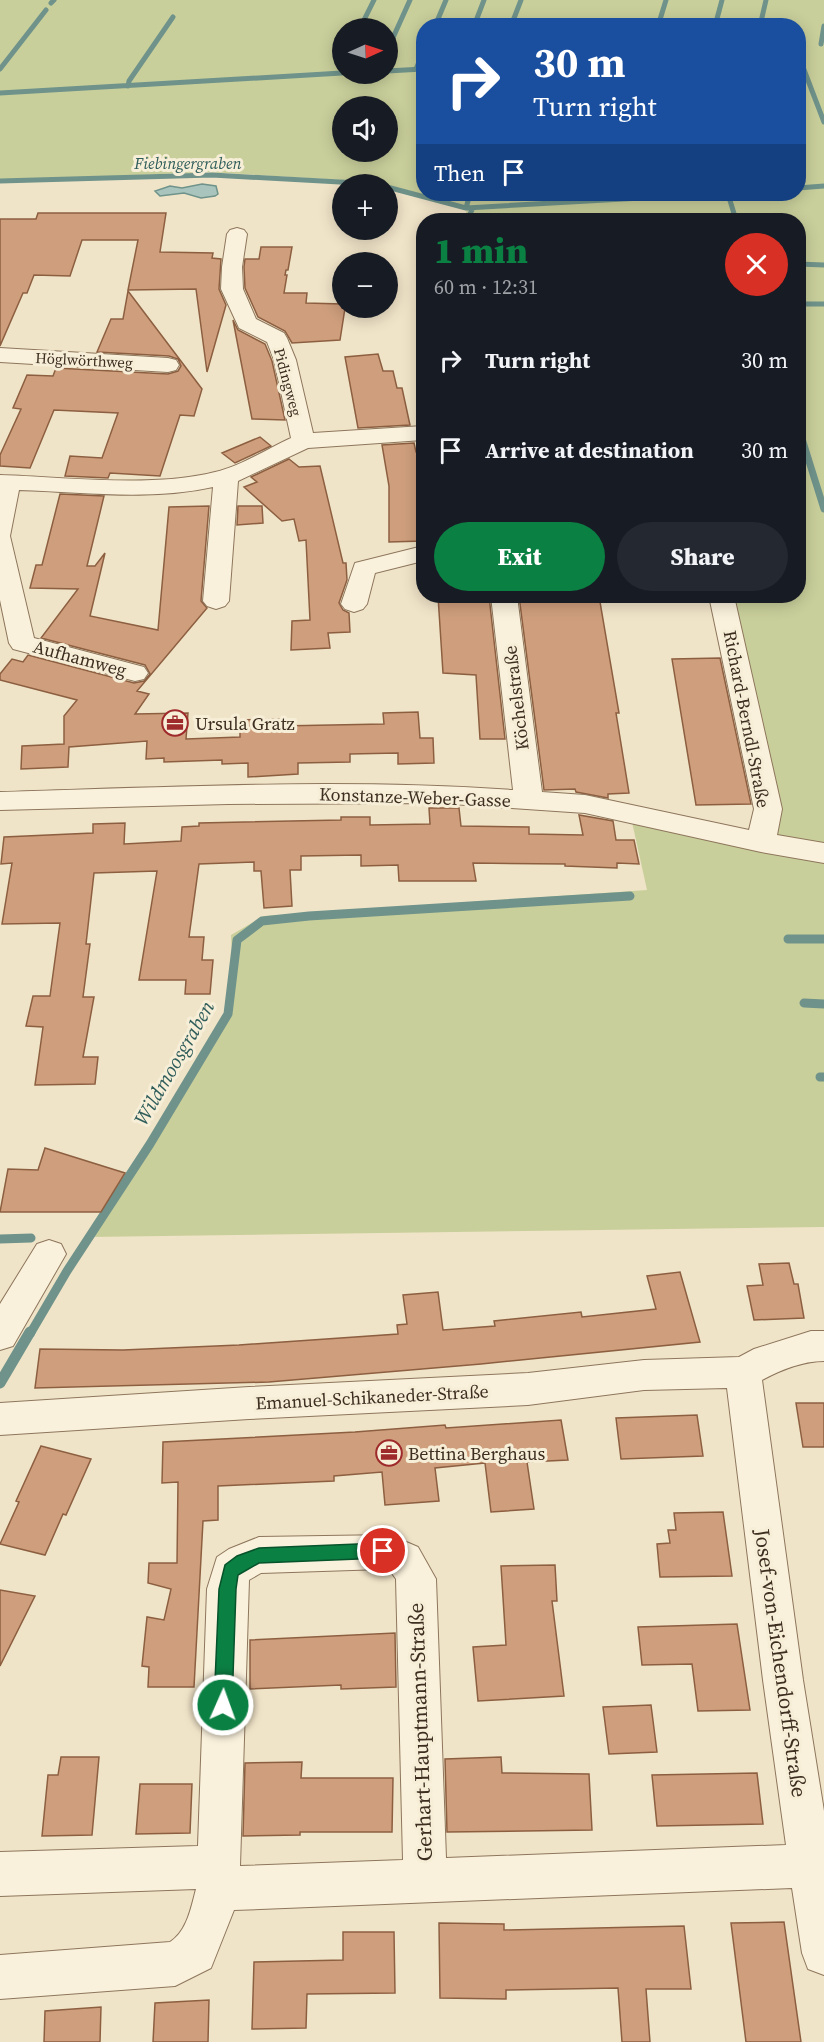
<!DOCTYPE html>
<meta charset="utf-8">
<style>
:root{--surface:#171b24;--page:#242831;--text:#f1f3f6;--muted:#9ea1a6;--accent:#0b8043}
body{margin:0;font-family:"Source Serif 4",serif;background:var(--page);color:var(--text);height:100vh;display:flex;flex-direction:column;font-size:22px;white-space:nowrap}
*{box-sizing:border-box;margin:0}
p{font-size:20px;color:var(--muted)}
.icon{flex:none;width:33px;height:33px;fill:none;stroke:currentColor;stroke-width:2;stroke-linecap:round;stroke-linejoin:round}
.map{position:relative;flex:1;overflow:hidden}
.sheet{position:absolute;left:416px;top:213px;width:390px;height:390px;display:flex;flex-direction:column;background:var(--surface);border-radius:24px;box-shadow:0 3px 15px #0003}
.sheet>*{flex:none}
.top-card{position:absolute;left:416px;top:18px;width:390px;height:183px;border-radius:24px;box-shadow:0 3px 15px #0003;background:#1a4fa0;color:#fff;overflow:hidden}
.needle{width:39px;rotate:87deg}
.tools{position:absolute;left:332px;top:18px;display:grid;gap:12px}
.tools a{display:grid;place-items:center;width:66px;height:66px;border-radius:50%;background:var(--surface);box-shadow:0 3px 15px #0003;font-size:30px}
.pin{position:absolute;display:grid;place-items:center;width:51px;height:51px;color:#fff;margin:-26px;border:3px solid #fff;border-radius:50%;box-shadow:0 2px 6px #0007}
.me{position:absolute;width:66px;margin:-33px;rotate:2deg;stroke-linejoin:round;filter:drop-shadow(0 0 4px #0008)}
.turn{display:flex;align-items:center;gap:21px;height:126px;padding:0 18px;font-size:27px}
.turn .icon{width:78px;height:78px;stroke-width:2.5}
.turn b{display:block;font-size:42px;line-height:51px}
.then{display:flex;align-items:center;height:57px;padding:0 18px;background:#0003;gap:12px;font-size:22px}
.round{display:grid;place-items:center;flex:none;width:63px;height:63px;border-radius:32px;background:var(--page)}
.head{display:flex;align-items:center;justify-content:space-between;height:102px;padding:0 18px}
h1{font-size:36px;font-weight:800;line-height:45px;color:var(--accent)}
.action{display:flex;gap:12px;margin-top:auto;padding:12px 18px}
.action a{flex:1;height:69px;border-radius:36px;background:var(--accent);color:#fff;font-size:24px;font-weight:800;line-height:69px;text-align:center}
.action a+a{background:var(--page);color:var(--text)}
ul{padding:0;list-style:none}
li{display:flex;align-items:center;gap:18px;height:90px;padding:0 18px}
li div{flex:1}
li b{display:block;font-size:22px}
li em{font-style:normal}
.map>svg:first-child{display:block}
.green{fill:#c9cf9b;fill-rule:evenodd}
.water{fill:#a9c4bc;stroke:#6f938a;stroke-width:1.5}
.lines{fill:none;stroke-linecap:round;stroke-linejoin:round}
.stream-far3{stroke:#6f938a;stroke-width:5}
.stream-far2{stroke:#6f938a;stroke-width:7}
.stream-far1{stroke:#6f938a;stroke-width:9}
.stream{stroke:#6f938a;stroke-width:11}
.building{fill:#cf9f7d;stroke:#8d5f41;stroke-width:1.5}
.street-casing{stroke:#8d765c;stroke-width:2}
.street{fill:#faf1dc;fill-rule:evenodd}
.route{fill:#0b8043;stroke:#07532c;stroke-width:1.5}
.labels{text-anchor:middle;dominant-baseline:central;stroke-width:6;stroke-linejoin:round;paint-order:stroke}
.far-street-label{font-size:15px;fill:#3d2e20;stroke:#f7eed8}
.far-water-label{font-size:16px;font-style:italic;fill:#2f5d5a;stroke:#f7eed8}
.street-label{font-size:18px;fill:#3d2e20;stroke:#f7eed8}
.poi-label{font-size:18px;fill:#3d2e20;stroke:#f7eed8;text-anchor:start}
.water-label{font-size:20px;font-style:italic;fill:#2f5d5a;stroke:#f7eed8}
.near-street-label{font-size:21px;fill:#3d2e20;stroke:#f7eed8}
</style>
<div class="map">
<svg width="824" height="2042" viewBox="0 0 824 2042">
<rect width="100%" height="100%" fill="#f0e4c8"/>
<path class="green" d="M0,0H824V1227L89,1237L234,999L231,935L264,916L647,890L632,822L781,854L772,820L732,596H798V220H465L467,207L375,182L208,172L0,181ZM423,26H798V194H423ZM342,28H387V74H342ZM342,106H387V152H342Z"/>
<path class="water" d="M202,184L216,186L218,194L215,196L201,198L184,193L160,196L155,191L170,186L182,188Z"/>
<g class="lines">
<path class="stream-far3" d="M51,3L54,0
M435,26L446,0
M474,26L484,0
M511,26L521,0
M658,26L666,0
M715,26L722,0
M760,26L766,0
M360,28L374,0
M821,44L824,26
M387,51L410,0
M798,54L824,122
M0,69L46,10
M416,69L423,53
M387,71L423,69
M128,86L129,81L173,17
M0,93L342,73
M0,181L212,175L376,184
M387,187L466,208L712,194
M798,188L824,186
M728,194L736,220
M466,208L470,194
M467,220L473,208
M798,264L824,265
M798,304H824"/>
<path class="stream-far2" d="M798,426L824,509"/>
<path class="stream-far1" d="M788,939H824
M804,1003L824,1004
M820,1077H824
M0,1239L31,1238
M30,1334L67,1271L150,1144L228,1014L237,940L262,921L309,916L630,896"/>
<path class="stream" d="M0,1383L30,1332"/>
</g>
<path class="building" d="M38,213H166L160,252L213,253L212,258L221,259L219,289L226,305L207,372L196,289L128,290L138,240H82L70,276L34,275L27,293H23L0,346V219H36Z
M261,247H292L288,270H286L285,275H287L284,293H307L306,303L342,304V308H345L340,340L292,343L285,331L258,317L245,288L244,267L245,259H259Z
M128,291L202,389L194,416L180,415L160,476L110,473L108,478L65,476L70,456L102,458L118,413L54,410L30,468L0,466V455L21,409L13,408L27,375L53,376L56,368L168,374L178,371L181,366L178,359L169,356L97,352L111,319H123Z
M233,320L238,330L265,344L272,361L285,420L252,419Z
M378,354L383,371H393L397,388H402L410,425L358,428L345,357Z
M260,437L271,446L235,463L222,453Z
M414,443L416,452H423V541L389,542V486L382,445Z
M289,459L299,467L320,466L343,563H346L347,580L339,603L343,610L349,613L350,632L328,633L330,648L291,650L292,621L310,620L306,540L299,541L294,519L282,521L244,487L257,482L251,477Z
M60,494L104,496L87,566H95L105,553L90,616L158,630L169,507L209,506L201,601L207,608L137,691L149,694L135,714L188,713L186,739L240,737V720L279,719V726L384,724L383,713L418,712L420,738H433L434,763L398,764V753L350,754V762L298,763V774L248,777V763L222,764V760L164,762V758L146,759L147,741L69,747L68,767L21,769L22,746L64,744V716L77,700L0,680V674L12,659L23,662L28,655L134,683L144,681L150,674L145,665L41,638L78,589L30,588L36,565H42Z
M238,506H262L263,523L237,525Z
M438,596H489L505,739H480L476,675L443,673Z
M519,596H599L619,713H616L629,793L608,794V798L576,792L575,789L544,790Z
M720,658L751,804L696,805L672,659Z
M429,808H459L461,826L529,827V834L583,835L579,815L613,821L616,840H634L639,864L617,863V868L565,866V864L473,863L476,881H399L398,865L361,866V855L301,856V870H290L292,906L264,908L261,871H254V862L199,864L189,937H204L202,960H213L210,994H185L186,980H139L157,871L94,873L86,944H90L83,997H94L83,1057H98L95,1084L35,1085L43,1027L26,1026L33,996H50L60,923L2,924L12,863L1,864L4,837L93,833V824L125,823L124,844L181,841L182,827L199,826V823L341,820V817H370V825L430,824Z
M45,1148L125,1173L101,1212H0L8,1169L38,1170Z
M789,1263L794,1284H798L804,1318L754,1320L747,1286L763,1285L759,1264Z
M680,1272L700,1342L481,1364L269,1382L35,1388L40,1349L123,1350L239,1345L398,1334L397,1325L407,1324L403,1295L438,1292L443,1330L495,1326L494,1321L581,1312L582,1317L656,1309L647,1276Z
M796,1403H824V1447H803Z
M697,1415L703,1456L621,1459L616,1418Z
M561,1420L568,1460L527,1462L534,1509L491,1512L485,1463L435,1468L439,1501L385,1505L382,1472L334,1476V1481L218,1486V1520L203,1521L194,1687H148L149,1667L142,1666L147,1617L164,1620L171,1589L148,1583L149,1563H177L178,1482L162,1483L163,1442L355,1432L445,1425L446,1428Z
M41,1446L91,1459L66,1515L63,1514L45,1555L0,1544L19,1502L16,1501Z
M723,1512L732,1576L660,1577L657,1544L670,1543L668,1530H676L674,1513Z
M555,1565L557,1601H552L564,1696L478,1701L473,1647L506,1645L501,1566Z
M0,1590L35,1596L0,1666Z
M737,1624L750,1710L698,1711L692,1664L642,1665L638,1627Z
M395,1633L396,1687L341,1689V1685L250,1689V1640Z
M651,1705L657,1752L609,1754L603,1707Z
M61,1757H99L92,1835L42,1836L48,1775H58Z
M501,1757L502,1773L589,1774L592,1830L447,1832L445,1759Z
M302,1762L301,1778H393L392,1832H300V1835L243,1836L245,1763Z
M757,1773L763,1824L657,1826L652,1775Z
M140,1784H192L190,1833L136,1834Z
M784,1922L801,2042H746L731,1923Z
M439,1923L504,1924V1930L684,1926L691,1989H646L650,2042H622L618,1988L506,1990V1999L440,1998Z
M343,1932H394L395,1993L307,1994L306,2028L252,2029L254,1962L343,1960Z
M209,2000L208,2042H153L155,2003Z
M101,2007L100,2042H44L45,2011Z"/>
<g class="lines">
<g class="street-casing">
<path id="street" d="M237,228L244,230L247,234L242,267L243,289L256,319L284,333L287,338L296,360L313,433L423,426V440L308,448L238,481L229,601L225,606L216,609L207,606L203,601L213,487C150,501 83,492 19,490L10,536L34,638L144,667L148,673L144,679L135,681L13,649L9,643L0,600V475C65,477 153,488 215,472C241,466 267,449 291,438L274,360L267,342L239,328L221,289L222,267L227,234L230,230Z
M0,348L168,358L176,360L179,365L176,370L168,372L0,362Z
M423,546V561L375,573L367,604L363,609L354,612L345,609L341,604L355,563Z
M491,596H517L542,792L585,795L749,830L754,809L709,596H734L782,809L777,835L824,843V863L761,852L585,813L438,803L228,804L0,810V792C171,787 343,778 513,790Z
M49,1240L61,1244L66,1254L13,1346L0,1350V1304L37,1244Z
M811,1331H824V1361C802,1361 781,1370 762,1380L803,1680L824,1811V1975L808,1969L802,1953L792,1888L234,1910L211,1968L175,1986L0,1999V1955L170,1942C187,1931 191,1908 196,1889L0,1896V1852L198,1846L207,1589L217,1557L229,1549L259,1537L390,1535L418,1547L436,1579L446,1858L786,1845L763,1680L727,1388L644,1390L528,1405L249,1419L0,1435V1403L249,1387L528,1373L644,1360L739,1357L754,1349ZM383,1569L391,1572L396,1579L403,1860L240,1866L249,1580L261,1573Z"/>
</g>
<use href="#street" class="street"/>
</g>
<path class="route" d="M383,1543L389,1545L392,1551L389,1556L383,1558L259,1563L238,1575L236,1589L232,1705L230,1711L223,1713L217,1711L214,1705L219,1589L225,1565L237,1556L259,1548Z"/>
<defs>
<g id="office-ring" transform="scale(1.35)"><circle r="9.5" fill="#f7eed8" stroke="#9e2a2b" stroke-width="1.5"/><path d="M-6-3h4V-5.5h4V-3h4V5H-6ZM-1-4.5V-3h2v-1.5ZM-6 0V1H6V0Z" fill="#9e2a2b"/></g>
</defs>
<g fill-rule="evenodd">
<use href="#office-ring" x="175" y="723"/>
<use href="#office-ring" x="389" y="1453"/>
</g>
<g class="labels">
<g class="far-street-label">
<text transform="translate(84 360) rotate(3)">Höglwörthweg</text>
<text transform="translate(288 382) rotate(75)">Pidingweg</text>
</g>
<g class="far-water-label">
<text x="188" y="163">Fiebingergraben</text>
</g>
<g class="street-label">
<text transform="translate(80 658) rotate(15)">Aufhamweg</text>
<text transform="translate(516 698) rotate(-97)">Köchelstraße</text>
<text transform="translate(747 719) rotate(79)">Richard-Berndl-Straße</text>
<text transform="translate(415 797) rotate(2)">Konstanze-Weber-Gasse</text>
<text transform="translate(372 1397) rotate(-3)">Emanuel-Schikaneder-Straße</text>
</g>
<g class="poi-label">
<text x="195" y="723">Ursula Gratz</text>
<text x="408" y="1453">Bettina Berghaus</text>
</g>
<g class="water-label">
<text transform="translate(174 1063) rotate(-60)">Wildmoosgraben</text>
</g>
<g class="near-street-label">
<text transform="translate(781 1663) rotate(82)">Josef-von-Eichendorff-Straße</text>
<text transform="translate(420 1732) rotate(-92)">Gerhart-Hauptmann-Straße</text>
</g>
</g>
</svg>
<div class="tools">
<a><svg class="needle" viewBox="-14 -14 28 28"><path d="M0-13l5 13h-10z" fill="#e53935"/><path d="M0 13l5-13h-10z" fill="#9ea1a6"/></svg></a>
<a><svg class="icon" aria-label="sound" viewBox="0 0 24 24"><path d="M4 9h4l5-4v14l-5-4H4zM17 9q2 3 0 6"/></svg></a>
<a>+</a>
<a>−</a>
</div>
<div class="pin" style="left:383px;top:1551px;background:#d93025"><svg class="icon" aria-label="arrive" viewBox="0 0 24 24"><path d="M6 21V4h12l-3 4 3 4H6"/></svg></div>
<svg class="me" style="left:223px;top:1705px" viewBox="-20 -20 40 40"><circle r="17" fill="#0b8043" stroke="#fff" stroke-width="3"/><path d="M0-11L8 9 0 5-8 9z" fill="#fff"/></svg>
<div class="top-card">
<div class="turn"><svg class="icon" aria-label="right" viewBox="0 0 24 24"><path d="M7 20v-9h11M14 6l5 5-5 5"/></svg><div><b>30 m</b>Turn right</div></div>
<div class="then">Then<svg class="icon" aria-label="arrive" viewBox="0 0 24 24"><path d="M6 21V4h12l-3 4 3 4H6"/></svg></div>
</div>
<section class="sheet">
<div class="head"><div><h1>1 min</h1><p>60 m · 12:31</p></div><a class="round" style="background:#d93025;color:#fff"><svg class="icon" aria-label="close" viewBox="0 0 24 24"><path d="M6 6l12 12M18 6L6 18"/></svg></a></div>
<ul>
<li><svg class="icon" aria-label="right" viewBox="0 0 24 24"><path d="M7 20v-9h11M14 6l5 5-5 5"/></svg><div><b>Turn right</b></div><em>30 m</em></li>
<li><svg class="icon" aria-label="arrive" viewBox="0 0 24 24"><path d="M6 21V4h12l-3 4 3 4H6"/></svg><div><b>Arrive at destination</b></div><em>30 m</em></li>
</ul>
<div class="action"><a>Exit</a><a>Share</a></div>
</section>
</div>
